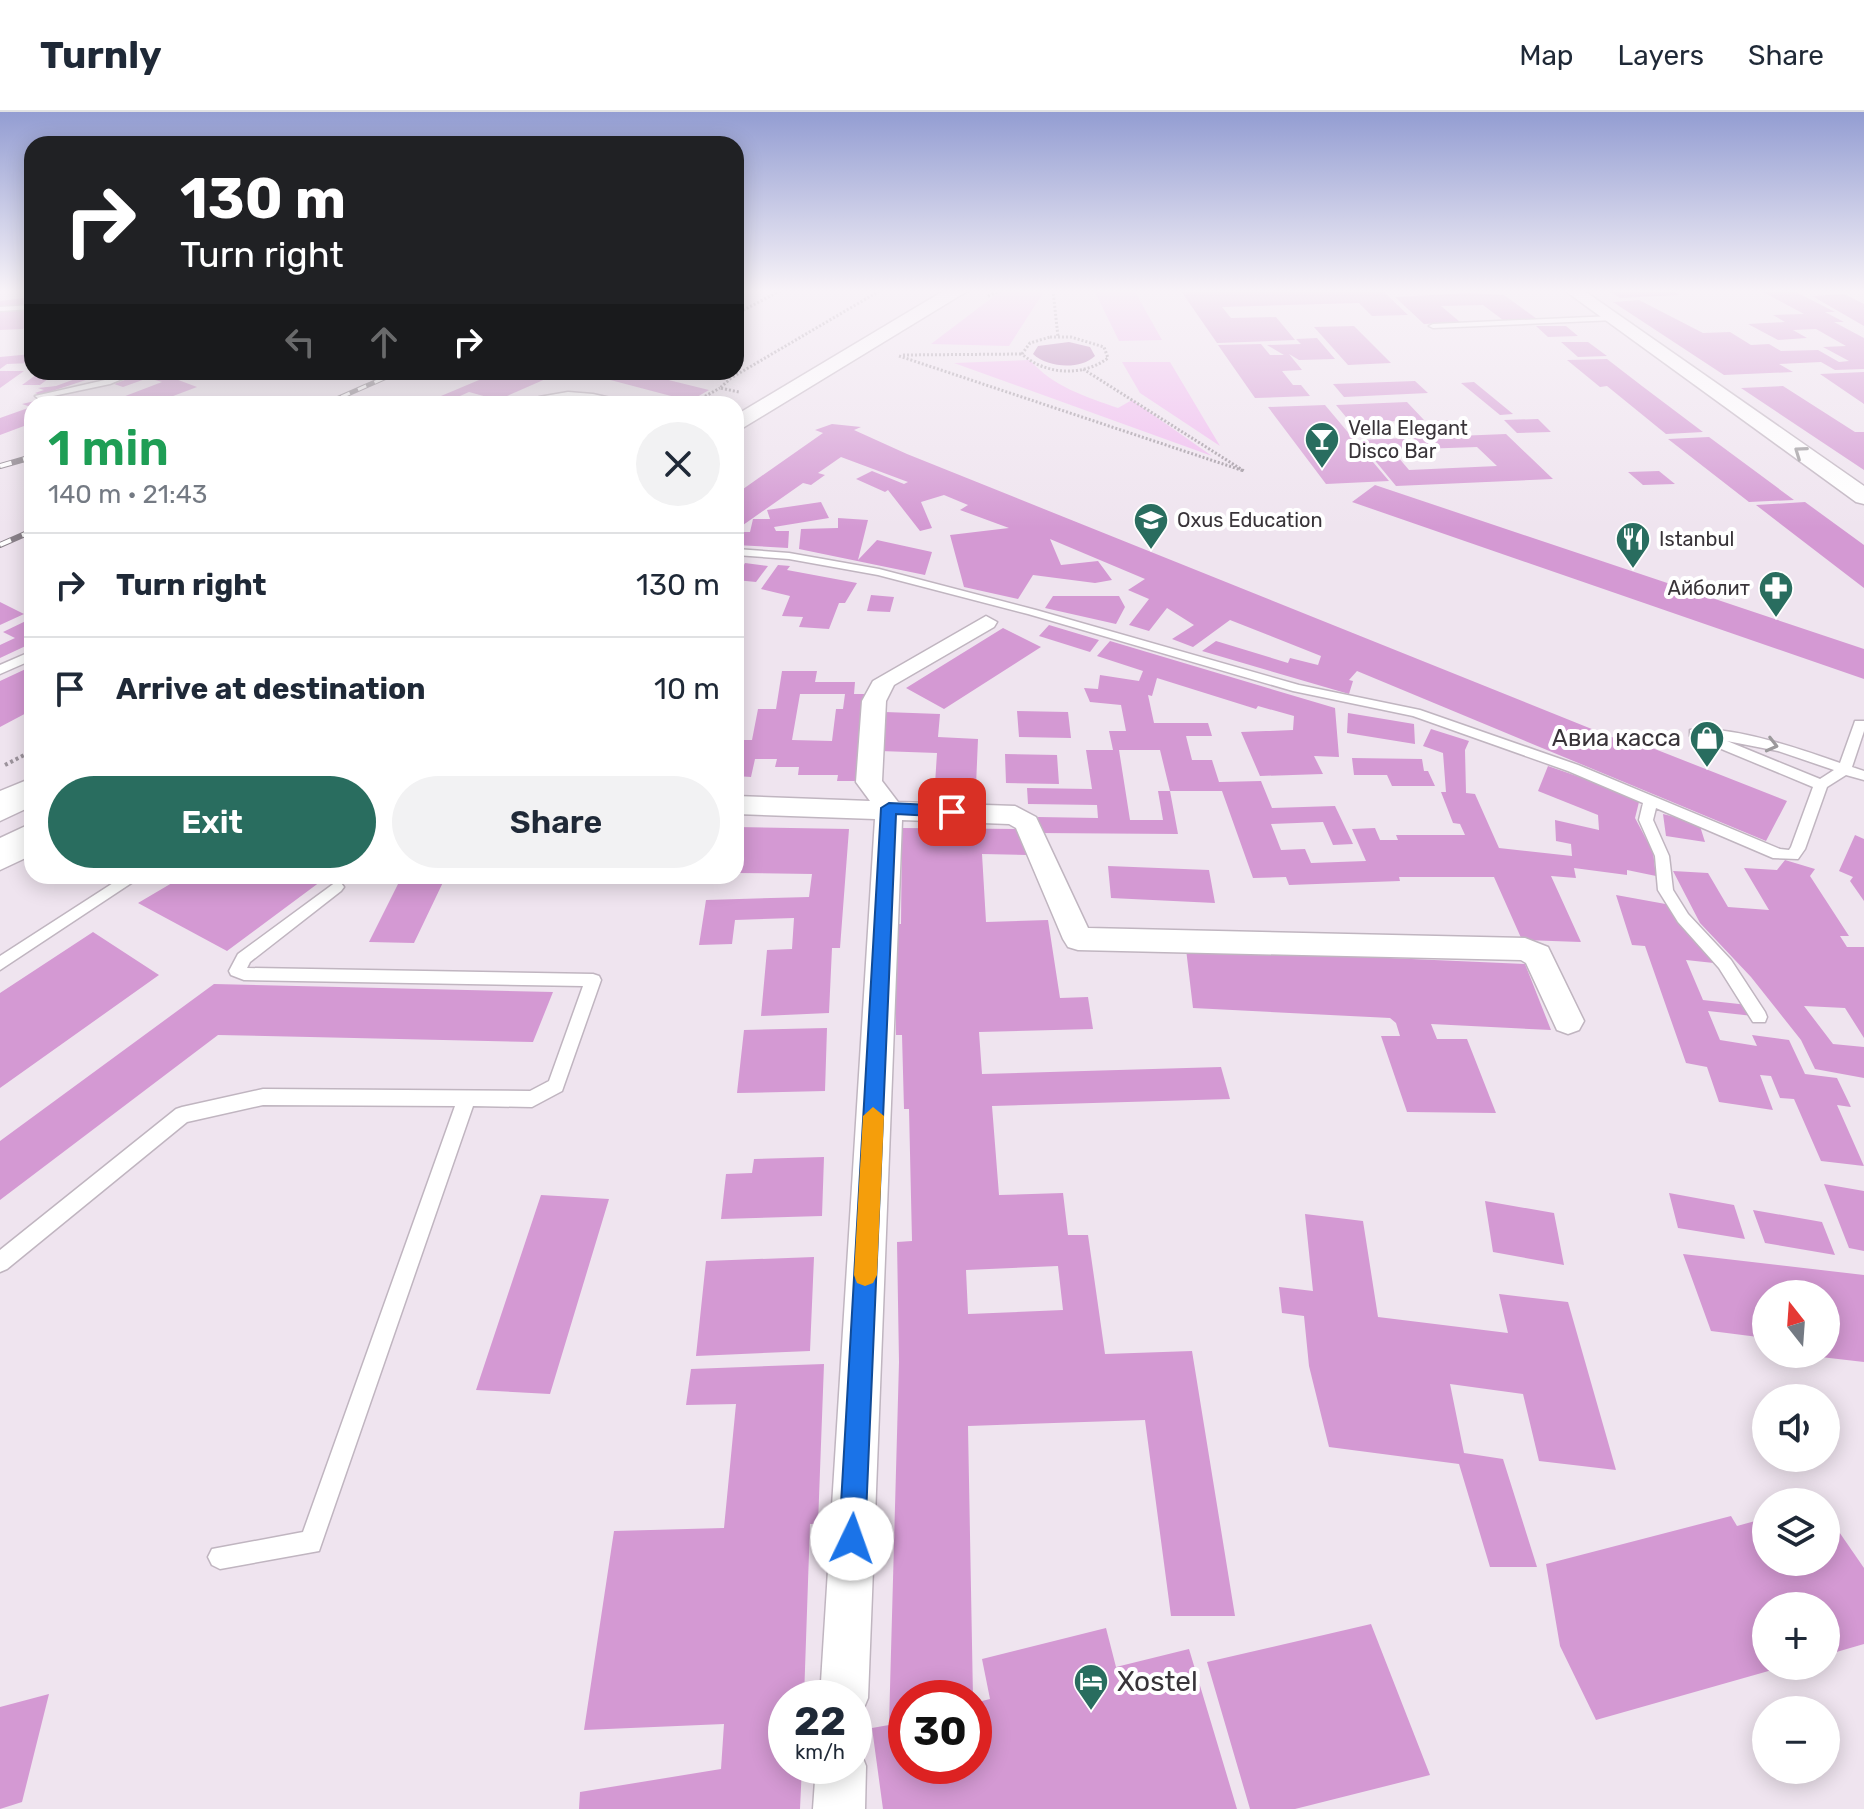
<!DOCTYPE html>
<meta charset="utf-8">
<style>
:root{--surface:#fff;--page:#f2f2f3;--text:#1f2937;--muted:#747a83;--line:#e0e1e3;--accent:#296d5f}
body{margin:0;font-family:Rubik,sans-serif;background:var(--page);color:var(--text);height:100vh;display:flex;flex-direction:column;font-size:30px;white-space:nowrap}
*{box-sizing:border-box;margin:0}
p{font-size:26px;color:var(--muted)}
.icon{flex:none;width:44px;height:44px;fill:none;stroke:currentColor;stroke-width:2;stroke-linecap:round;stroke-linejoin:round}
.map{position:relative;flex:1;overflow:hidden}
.panel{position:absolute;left:24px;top:284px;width:720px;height:488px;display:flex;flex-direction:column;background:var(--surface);border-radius:24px;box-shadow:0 4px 20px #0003}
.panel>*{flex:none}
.hud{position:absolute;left:24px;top:24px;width:720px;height:244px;border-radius:24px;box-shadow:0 4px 20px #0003;background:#202124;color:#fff;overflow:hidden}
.needle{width:52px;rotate:343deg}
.tools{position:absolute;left:1752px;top:1168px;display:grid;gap:16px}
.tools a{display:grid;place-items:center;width:88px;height:88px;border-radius:50%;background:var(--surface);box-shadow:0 4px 20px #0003;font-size:40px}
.speed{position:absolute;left:768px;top:1568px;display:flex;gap:16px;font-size:40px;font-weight:700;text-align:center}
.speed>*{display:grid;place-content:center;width:104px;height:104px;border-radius:50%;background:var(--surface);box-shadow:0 4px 20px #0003;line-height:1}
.speed small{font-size:20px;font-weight:400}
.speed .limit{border:12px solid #d22;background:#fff;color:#111}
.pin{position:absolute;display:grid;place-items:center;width:68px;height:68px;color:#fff;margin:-34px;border-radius:16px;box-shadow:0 4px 12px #0006}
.me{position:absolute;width:88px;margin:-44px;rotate:3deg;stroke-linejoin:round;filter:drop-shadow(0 0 6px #0008)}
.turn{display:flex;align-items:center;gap:28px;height:168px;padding:0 24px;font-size:36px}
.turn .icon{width:104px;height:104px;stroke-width:2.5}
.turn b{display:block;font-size:56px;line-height:68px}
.lanes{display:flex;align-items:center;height:76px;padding:0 24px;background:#0003;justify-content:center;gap:40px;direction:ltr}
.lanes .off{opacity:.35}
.round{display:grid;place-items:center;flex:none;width:84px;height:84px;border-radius:42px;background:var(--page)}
.head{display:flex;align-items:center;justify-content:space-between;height:136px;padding:0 24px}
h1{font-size:48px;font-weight:600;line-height:60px;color:#1e9e55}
.action{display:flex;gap:16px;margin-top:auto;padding:16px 24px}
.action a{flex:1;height:92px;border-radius:48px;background:var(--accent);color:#fff;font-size:32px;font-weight:600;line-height:92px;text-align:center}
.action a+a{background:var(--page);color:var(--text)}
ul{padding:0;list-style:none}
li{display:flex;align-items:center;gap:24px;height:104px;padding:0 24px;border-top:2px solid var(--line)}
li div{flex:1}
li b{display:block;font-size:30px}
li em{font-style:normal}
header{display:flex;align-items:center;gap:48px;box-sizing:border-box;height:112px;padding:0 40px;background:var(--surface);border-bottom:2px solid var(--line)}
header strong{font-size:38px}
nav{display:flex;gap:44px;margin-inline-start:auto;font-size:28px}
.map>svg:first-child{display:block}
.green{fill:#f0b9ef}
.water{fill:#b37ab2}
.building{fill:#d499d3;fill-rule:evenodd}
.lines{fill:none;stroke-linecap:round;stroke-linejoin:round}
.service-casing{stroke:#c0b5c0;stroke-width:3}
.minor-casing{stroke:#c0b5c0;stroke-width:3}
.tertiary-casing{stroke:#c0b5c0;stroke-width:3}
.primary-casing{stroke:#c0b5c0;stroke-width:3}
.path-far1{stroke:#9d949d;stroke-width:3;stroke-dasharray:2 2;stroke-linecap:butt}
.path{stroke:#9d949d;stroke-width:4;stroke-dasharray:3 3;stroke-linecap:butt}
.service{fill:#fff;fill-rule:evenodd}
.minor{fill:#fff;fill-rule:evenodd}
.tertiary{fill:#fff;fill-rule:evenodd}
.primary{fill:#fff;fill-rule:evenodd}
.rail-far1-casing{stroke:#8a828a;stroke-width:5}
.rail-casing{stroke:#8a828a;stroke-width:6}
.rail-far1{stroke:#fff;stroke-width:3;stroke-dasharray:9;stroke-linecap:butt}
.rail{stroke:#fff;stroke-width:4;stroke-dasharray:12;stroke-linecap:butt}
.oneway{stroke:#9c9a9c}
.route{fill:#1a73e8;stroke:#114b97;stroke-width:2}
.slow{fill:#f59e0b}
.labels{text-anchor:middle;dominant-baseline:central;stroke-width:8;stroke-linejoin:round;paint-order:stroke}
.far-poi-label{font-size:20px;fill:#393439;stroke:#fff;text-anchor:start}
.poi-label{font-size:24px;fill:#393439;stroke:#fff;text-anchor:end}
.near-poi-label{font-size:28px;fill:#393439;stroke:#fff;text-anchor:start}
</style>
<header>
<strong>Turnly</strong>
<nav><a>Map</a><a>Layers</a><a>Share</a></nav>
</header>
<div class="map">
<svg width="1864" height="1697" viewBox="0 0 1864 1697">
<rect width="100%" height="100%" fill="#efe4ef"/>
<path class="green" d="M1002,178H1045L1009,234L931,232Z
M1094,178H1134L1162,228L1119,229Z
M1030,248C1052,274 1086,285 1118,296L1132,288L1212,344L954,251Z
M1122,250H1170L1220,334L1140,281Z"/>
<path class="water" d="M1069,230L1090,235L1095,244C1080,258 1048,256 1033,242L1038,234Z"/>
<path class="building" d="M1382,178L1408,203L1372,204L1359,191L1222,195L1231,206L1276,205L1295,228L1217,231L1181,179Z
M1607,178H1671L1680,183L1620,186Z
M1792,178L1835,200H1825L1844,210H1834L1864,226V257L1835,258L1821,250L1779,252L1793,260L1724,263L1613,190L1639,188L1703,221L1730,220L1751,233L1769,232L1781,239L1818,238L1839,250L1849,249L1823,235L1846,234L1816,217L1793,218L1807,226L1778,228L1748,212L1785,210L1773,203L1804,202L1761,179Z
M1469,181L1504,183L1537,207L1503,208L1483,193L1441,194L1460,210L1424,212L1395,185Z
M1844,182L1864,192V214L1812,184Z
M32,185V193L0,194V189Z
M32,198V209L23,217L0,218V200Z
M1354,214L1391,251L1348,253L1314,215Z
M1536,214H1566L1578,224L1548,225Z
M1317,226L1335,247L1299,248L1289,242L1302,258L1282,259L1293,273H1301L1310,284L1255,286L1218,233L1261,232L1270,243H1284L1267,233L1301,232L1296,227Z
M1561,230H1588L1607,244L1578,245Z
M32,242V251L7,252L0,257V245Z
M1607,247L1642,274L1703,320L1666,322L1607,274L1600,275L1567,248Z
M0,259H24L0,276Z
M40,260H57L40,273H22Z
M94,260L124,261L106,267L98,264L40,283L35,281L44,278L38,276L56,274Z
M146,260H157L197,275L152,292H93L107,291L162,270L148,266L123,275L114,272Z
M498,260L557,262L498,288L469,280L460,284L485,292H422Z
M580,260H636L709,278L690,289Z
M1864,260V292L1820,262Z
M1415,269L1428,281L1344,285L1333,272Z
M1474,270L1513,302L1500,303L1461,271Z
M1783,274L1855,320H1864V358L1741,276Z
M52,285L72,292H32V311L0,323V306L31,295L22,292Z
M1407,290L1424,308L1351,311L1336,293Z
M1325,293L1389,369L1326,372L1268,295Z
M1538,307L1551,320L1517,321L1504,308Z
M1453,308L1461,317L1437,318L1428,309Z
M832,312L861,315L854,318L907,342L1634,634L1637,630L1787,689L1766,729L1357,559L1349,568L1353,569L1349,582L1202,539L1216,529L1288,551L1290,546L1318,553L1321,544L1230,508L1193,535L1172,527L1194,513L1167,496L1149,519L1129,513L1149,487L1128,478L1145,467L1050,427L1061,453L1098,449L1112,468L1095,471L1033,463L1018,487L964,475L950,423L1009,416L960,398L968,393L944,383L921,390L932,416L920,419L888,378L885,380L856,367L872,359L904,372L908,370L841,345L818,361L825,363L811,373L803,371L736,418V382L823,321L815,318Z
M1506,322L1553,367L1396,374L1358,328ZM1477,335L1497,354L1409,358L1392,338Z
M1709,325L1794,388L1749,390L1668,327Z
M1659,359L1675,372L1643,373L1628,360Z
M1375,373L1864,537V567L1352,390Z
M821,390L829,406L774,415L776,419H789L788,436L736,433V420H750L753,407H770L767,398Z
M1805,390L1864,433V476L1756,393Z
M838,406L868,408L858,448L877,428L932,440L925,463L799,437L801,417L838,416Z
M745,451L768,454L756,470L736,468Z
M778,453L790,454L787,458L857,471L845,491H839L829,517L799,515L803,505L782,504L790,484L761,477Z
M871,483L894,485L890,500L867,499Z
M1053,484H1119L1125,495L1116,512L1045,496Z
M0,490L24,502L0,513Z
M32,506V531L0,546V533L15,526L3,520Z
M1049,513L1099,528L1090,540L1039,524Z
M1003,516L1041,535L944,597L906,576Z
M1110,529L1335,596L1339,645L1314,644L1323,662L1260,664L1241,620L1293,618L1294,604L1258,594L1256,597L1157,566L1152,584L1148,583L1154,611H1208L1212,624H1186L1192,648H1212L1219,670L1261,669L1272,696L1335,694L1353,732L1333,733L1323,710L1271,712L1281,738L1305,737L1311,751L1366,749L1352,717L1375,716L1380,728H1398L1396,723H1465L1460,712L1453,711L1441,680H1446L1443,641L1423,634L1431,617L1469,629L1465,638L1466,681L1475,682L1499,736L1572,744L1571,732L1556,729L1555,708L1599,718L1598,703L1538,679L1548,654L1640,686L1635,706L1653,740L1656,764L1627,758V763L1574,756L1576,766L1551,764L1581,830L1522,828L1494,765H1399L1400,769L1289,773L1286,765L1253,766L1222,679H1170L1160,638H1119L1130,708H1163L1158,679H1170L1178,722L1039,721L1038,705L1098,706L1097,693L1028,692L1027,676L1092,677L1086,638H1113L1109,619H1126L1121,593L1090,590L1084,576L1098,577L1100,563L1139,569L1143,559L1097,544Z
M30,555L32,598L0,615V569Z
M782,559H817L815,570H855L854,582H868L859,669H837L838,663H798L799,655H775L777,647H755L751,665L736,664V628H752L758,597H776ZM800,582H845L843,597H836L832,629L792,628Z
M1017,599L1068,600L1071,626L1019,625Z
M885,600L940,602L938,625L978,627L976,674L935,672L937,641L880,639Z
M1348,601L1414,612L1415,632L1347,621Z
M1005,642L1057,643L1059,672L1006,671Z
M1352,646L1422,647L1424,659H1428L1435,674H1392L1387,663H1354Z
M1663,702L1699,711L1705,730L1666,724Z
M736,715L849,717L840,836H832L829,901L761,904L767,838L792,837L794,806L735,808L732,832L699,833L706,788L809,785L812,762L736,761Z
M902,716L1026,717L1028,743L982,742L986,810L1048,808L1060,886L1088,885L1093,917L979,920L982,962L1221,955L1230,987L992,994L999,1083L1063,1081L1068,1123H1088L1105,1242L1192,1239L1235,1504H1171L1145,1308L968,1314L973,1586H906V1654H974V1591L990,1587L982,1547L1106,1516L1116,1555L1189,1537L1237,1697H883L872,1616L889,1613L899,1250L897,1130L912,1129L909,997H904L902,923H896L895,812H901ZM1058,1154L1063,1198L968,1202L966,1158Z
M1855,723L1864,727V789L1850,769L1853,765L1839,759Z
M1785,748L1815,757L1810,764L1849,824H1840L1847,835H1864V926L1845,896L1804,894L1833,932L1864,935V966L1815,957L1801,928L1751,865L1700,811L1673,759L1708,761L1728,795L1769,798L1744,756L1777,758Z
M1108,754L1209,758L1215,791L1111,786Z
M169,764H328L227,839L138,791L177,768Z
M399,764H446L414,831L369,830L398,772Z
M530,764H561L559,772L527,771Z
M593,764H671L670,769L592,768Z
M1616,783L1671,793L1723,852L1686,848L1703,888L1748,893L1753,904L1708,899L1720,928L1757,934L1752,923L1789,928L1805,962L1837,966L1851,995L1837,993L1864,1054L1821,1049L1794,987L1780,986L1771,964L1760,963L1773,998L1719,990L1707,955L1686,951L1645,834L1632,833Z
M93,820L159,863L0,976V881Z
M1186,837L1525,852L1551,918L1431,912L1437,927H1467L1496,1001L1407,1000L1381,924H1400L1396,911L1390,906L1193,896Z
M214,872L553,880L533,930L218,923L0,1088V1029Z
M827,916L825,979L737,981L744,918Z
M824,1045L822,1104L721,1107L726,1062L752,1061L754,1047Z
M1824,1072L1864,1079V1139L1849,1136Z
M1669,1081L1734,1093L1745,1127L1678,1116Z
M541,1083L609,1087L550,1282L476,1278Z
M1485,1089L1554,1101L1564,1153L1493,1140Z
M1753,1098L1822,1110L1835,1143L1765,1131Z
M1305,1102L1363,1109L1378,1205L1508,1221L1499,1182L1568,1190L1616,1358L1539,1349L1523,1282L1450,1272L1464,1341L1503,1347L1537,1455H1490L1459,1352L1329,1335L1309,1254L1304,1204L1282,1201L1279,1175L1313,1179Z
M1683,1142L1864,1163V1250L1812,1244L1826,1242V1182H1766V1226L1711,1219Z
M814,1145L810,1239L696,1244L706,1149Z
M824,1252L818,1412H810L804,1586H786V1654H802L800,1697H579L580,1680L721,1657L724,1612L584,1618L614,1419L724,1416L736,1292L686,1293L691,1257Z
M1826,1401L1864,1456V1532L1826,1543V1494H1766V1554L1783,1555L1596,1608L1560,1534L1546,1452L1731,1404L1737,1414L1766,1406V1450H1826Z
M1371,1512L1430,1663L1295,1697H1250L1207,1550Z
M49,1582L22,1690L0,1697V1595Z"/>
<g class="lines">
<g class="service-casing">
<path id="service" d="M32,193V197L0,199V195Z
M1612,204L1615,208L1433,216L1429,214L1433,212Z
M127,260H139L110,272L39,287L35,284L105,268Z
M568,280L593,282L637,292L568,285L525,292L539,285Z
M736,437L789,441L879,457L1036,498L1299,573L1420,598L1578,653L1780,737L1789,738L1791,735L1813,675L1690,624V618C1731,613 1800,637 1840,651L1854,612L1855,609H1864V619L1852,655L1864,659V668L1846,663L1827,675L1805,737L1798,747L1773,746L1656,696L1653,708L1669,744L1673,778L1688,802L1731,848L1765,900L1767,905L1765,910H1753L1719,856L1678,810L1658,778L1655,744L1639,708L1643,691L1568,659L1413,604L1293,579L1028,502L878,463L789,447L736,443ZM1727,629L1778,639L1834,658L1820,667Z
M32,539V548L0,562V553Z
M124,764H142L0,858V844Z
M336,770L341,771L344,775L341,779L250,850L247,856L593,862L599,864L601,868L562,979L532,995L473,994L319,1439L220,1457L212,1453L208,1445L212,1437L303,1420L455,994L263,993L187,1010L7,1157L0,1160V1138L176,997L182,995L263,977L530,979L549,969L583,874L244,868L231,863L229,859L238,842Z"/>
</g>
<g class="minor-casing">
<path id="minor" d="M986,504L997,510L994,515L894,573L886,589L882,669L898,690L1015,694L1036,705L1088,816L1525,826L1548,835L1584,909L1579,918L1568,922L1557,918L1526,851L1521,848L1078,838L1068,835L1063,827L1016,716L1009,712L902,708L868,1586L861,1603L854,1606V1586H820L875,707L736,702V684L870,689L856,670L862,589L873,569Z
M854,1634L859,1636L866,1654L865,1697H813L816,1654H854Z"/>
</g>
<g class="tertiary-casing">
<path id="tertiary" d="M1564,178H1583L1864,374V392L1856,390Z"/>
</g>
<g class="primary-casing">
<path id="primary" d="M945,178H969L736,320V303Z
M32,666V694L0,709V679Z
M32,711V743L0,758V726Z"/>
</g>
<path class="path-far1" d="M1053,178L1058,225
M988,184L1002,178
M736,202L782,178
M1050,225H1071L1104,235L1108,246C1083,265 1045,263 1022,242L1030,231Z
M903,243L1022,242
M899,244L1244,359L1083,257
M706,260L731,266L881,178
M731,266L720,276L739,280
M691,292L720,276"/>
<path class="path" d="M5,653L32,639"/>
<use href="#service" class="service"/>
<use href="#minor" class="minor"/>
<use href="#tertiary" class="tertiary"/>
<use href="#primary" class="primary"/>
<g class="rail-far1-casing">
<path id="rail-far1" d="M325,292L398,260"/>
</g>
<g class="rail-casing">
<path id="rail" d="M0,354L32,345
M0,433L32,419"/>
</g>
<use href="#rail-far1" class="rail-far1"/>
<use href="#rail" class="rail"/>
</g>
<defs><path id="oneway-chevron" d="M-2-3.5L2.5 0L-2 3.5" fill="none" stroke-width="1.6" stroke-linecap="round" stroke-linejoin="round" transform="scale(2)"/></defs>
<g class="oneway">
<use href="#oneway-chevron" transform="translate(1800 340) rotate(-145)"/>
<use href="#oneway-chevron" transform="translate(1772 633) rotate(14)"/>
</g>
<linearGradient id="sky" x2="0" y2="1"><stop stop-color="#939dd2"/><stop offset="0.43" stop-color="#f8f3f8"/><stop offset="1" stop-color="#f8f3f8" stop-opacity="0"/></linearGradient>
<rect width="1864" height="416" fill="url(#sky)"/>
<path class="route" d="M889,691L952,694L960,700L952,705L896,702L865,1427L862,1437L852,1440L842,1437L839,1427L881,696Z"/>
<path class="slow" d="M873,995L884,1004L877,1163L873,1171L865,1174L857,1171L854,1163L863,1004Z"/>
<defs>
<g id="bar-pin" transform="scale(1.8)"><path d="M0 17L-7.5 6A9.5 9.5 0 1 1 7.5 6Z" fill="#296d5f" stroke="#fff"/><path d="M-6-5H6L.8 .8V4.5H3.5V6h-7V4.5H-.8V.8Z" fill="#fff"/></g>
<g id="school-pin" transform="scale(1.8)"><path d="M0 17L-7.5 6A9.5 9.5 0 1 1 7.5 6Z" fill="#296d5f" stroke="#fff"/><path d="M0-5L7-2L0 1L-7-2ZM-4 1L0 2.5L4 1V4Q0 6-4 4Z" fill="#fff"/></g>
<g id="restaurant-pin" transform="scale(1.8)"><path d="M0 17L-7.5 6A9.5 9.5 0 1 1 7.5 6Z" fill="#296d5f" stroke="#fff"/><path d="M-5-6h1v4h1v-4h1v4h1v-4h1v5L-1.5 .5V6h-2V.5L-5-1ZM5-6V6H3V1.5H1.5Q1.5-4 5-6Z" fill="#fff"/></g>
<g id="pharmacy-pin" transform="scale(1.8)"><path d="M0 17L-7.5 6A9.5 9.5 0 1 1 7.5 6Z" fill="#296d5f" stroke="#fff"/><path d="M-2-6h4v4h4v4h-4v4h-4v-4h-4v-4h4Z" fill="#fff"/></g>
<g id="shop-pin" transform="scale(1.8)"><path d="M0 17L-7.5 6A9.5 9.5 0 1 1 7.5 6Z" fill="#296d5f" stroke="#fff"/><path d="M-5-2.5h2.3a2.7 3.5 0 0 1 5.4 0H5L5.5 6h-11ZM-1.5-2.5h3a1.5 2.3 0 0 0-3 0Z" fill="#fff"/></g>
<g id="hotel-pin" transform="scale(1.8)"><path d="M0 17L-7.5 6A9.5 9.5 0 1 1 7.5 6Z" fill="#296d5f" stroke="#fff"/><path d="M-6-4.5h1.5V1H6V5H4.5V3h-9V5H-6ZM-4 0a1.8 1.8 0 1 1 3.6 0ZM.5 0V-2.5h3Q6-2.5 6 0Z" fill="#fff"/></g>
</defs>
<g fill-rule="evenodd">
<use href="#bar-pin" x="1322" y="327"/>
<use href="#school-pin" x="1151" y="408"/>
<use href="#restaurant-pin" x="1633" y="427"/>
<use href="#pharmacy-pin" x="1776" y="476"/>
<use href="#shop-pin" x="1707" y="626"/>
<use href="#hotel-pin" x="1091" y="1569"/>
</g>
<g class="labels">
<g class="far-poi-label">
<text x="1348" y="316">Vella Elegant<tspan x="1348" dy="23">Disco Bar</tspan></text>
<text x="1177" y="408">Oxus Education</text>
<text x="1659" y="427">Istanbul</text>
<text x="1750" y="476" text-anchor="end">Айболит</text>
</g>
<g class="poi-label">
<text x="1681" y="626">Авиа касса</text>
</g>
<g class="near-poi-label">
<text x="1117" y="1569">Xostel</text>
</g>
</g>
</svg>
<div class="tools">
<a><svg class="needle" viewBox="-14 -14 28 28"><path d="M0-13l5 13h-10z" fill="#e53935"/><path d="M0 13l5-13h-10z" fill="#747a83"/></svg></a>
<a><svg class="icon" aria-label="sound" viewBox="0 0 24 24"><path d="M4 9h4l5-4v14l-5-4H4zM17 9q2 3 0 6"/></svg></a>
<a><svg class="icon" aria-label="layers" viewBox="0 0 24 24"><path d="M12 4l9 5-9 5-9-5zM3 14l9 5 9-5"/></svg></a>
<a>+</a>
<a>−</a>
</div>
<div class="speed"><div>22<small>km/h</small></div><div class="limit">30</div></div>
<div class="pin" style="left:952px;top:700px;background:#d93025"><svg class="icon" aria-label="arrive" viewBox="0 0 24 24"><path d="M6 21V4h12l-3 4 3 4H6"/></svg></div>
<svg class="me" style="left:852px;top:1427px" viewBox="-20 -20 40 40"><circle r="19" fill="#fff"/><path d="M0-13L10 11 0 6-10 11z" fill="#1a73e8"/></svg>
<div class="hud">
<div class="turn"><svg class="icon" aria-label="right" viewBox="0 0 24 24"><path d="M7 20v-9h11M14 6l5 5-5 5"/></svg><div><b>130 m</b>Turn right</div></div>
<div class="lanes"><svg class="icon off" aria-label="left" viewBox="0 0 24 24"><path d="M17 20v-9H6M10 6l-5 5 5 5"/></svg><svg class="icon off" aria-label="ahead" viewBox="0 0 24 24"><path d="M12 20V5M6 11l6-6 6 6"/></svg><svg class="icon" aria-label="right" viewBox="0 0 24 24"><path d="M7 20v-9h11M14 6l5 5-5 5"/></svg></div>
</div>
<section class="panel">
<div class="head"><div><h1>1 min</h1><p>140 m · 21:43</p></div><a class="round"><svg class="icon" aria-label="close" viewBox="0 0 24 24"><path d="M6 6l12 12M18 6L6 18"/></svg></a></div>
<ul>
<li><svg class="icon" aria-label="right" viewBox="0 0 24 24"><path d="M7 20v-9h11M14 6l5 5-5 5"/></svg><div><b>Turn right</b></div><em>130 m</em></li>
<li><svg class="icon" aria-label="arrive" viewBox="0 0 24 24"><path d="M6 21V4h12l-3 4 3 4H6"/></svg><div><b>Arrive at destination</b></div><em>10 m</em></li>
</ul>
<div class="action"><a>Exit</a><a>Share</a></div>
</section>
</div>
